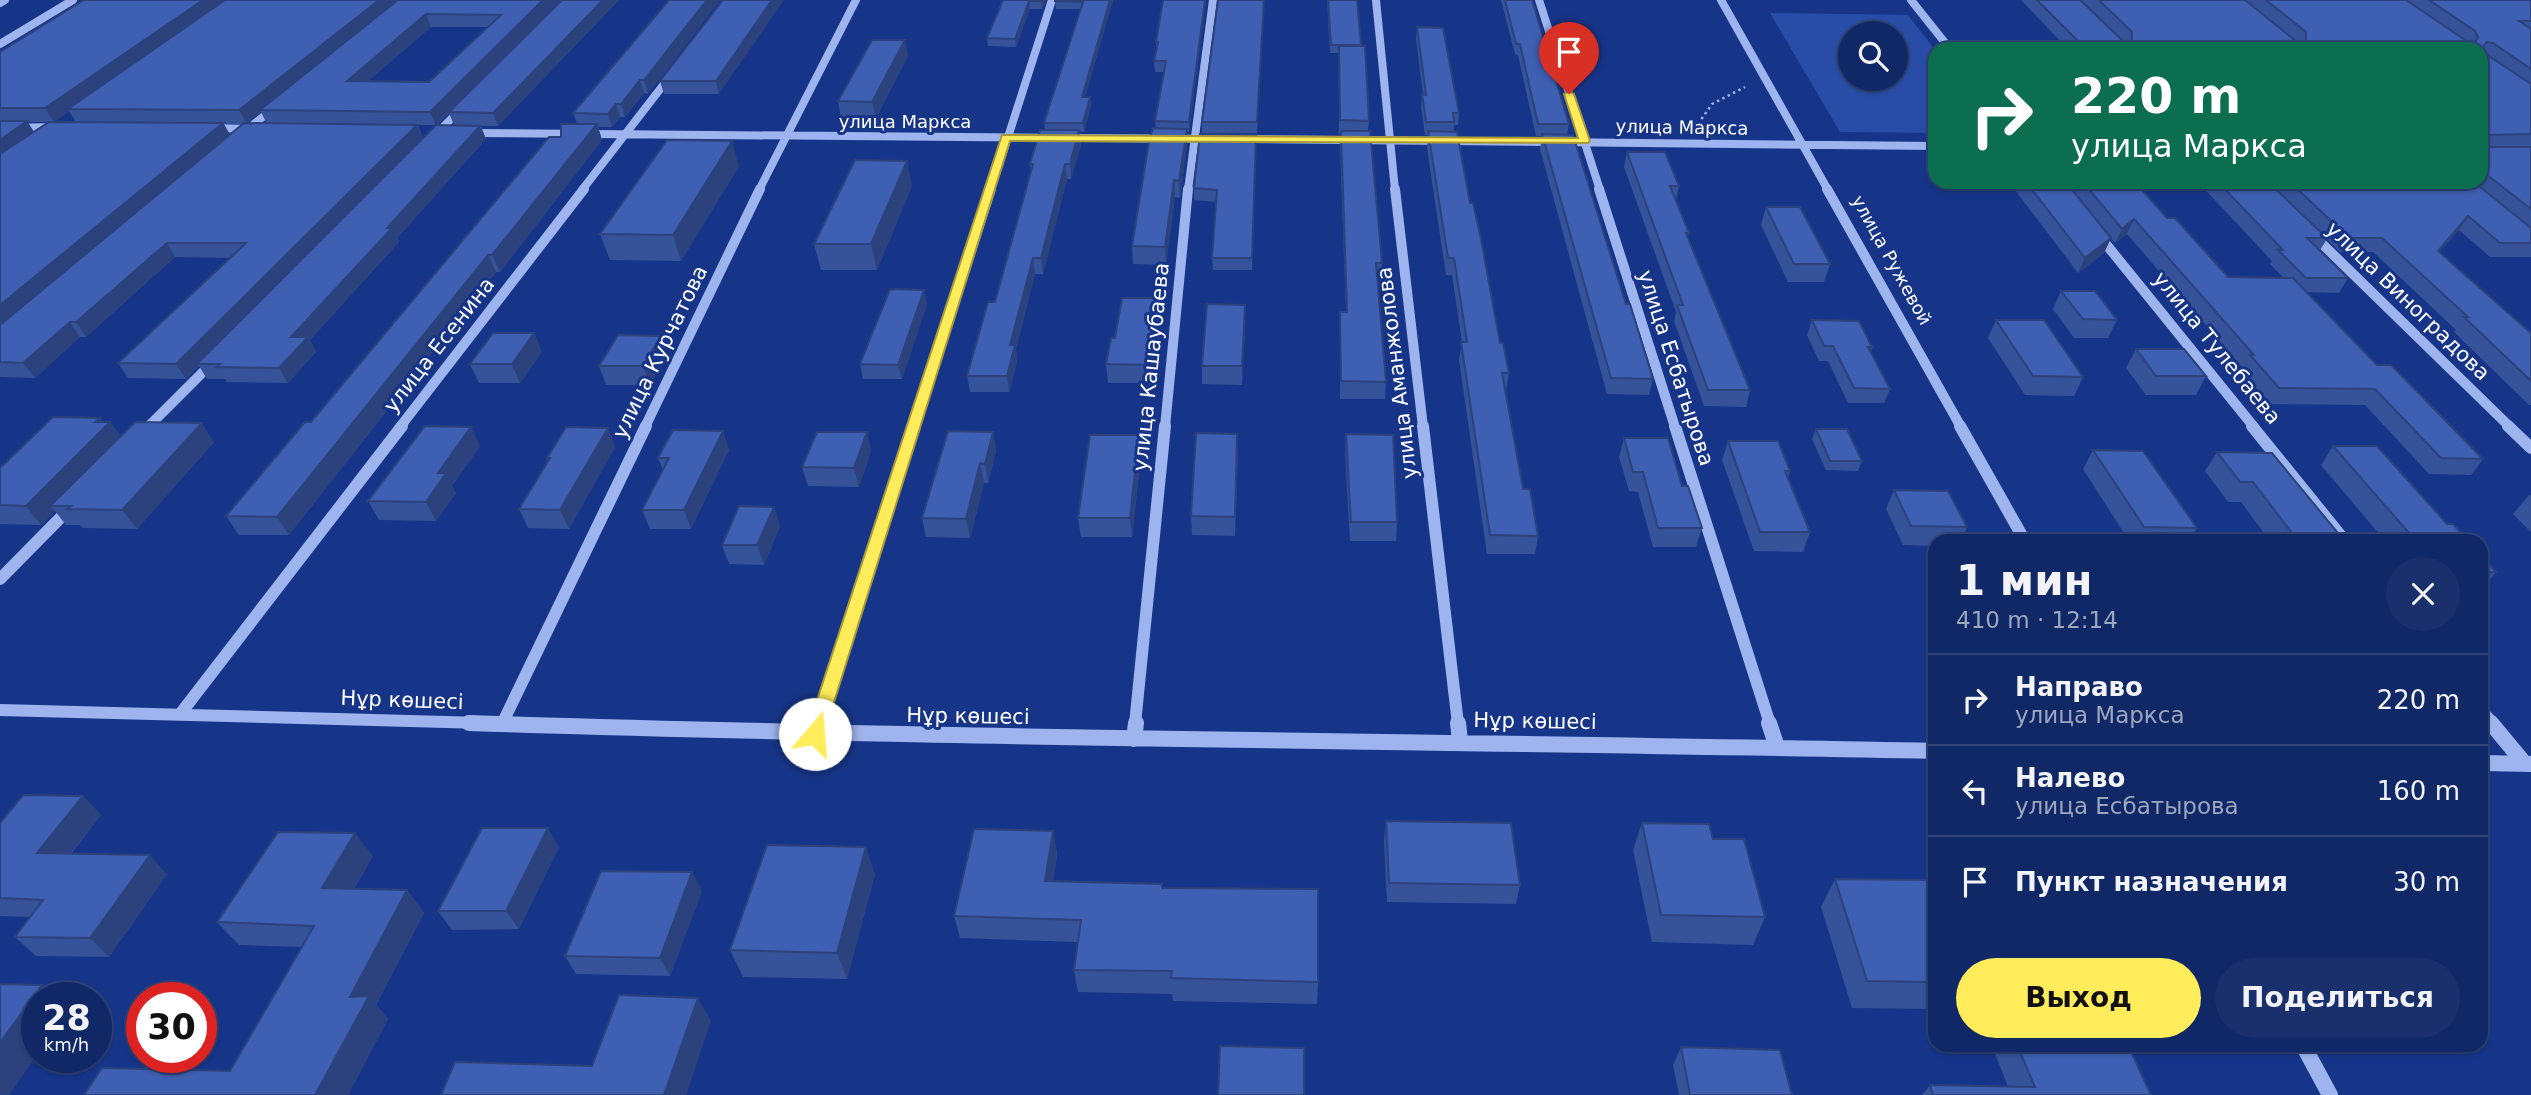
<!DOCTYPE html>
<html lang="ru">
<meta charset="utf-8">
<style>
:root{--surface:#112866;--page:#1a306c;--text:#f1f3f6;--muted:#9ca6bf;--line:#30447a;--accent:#ffec5b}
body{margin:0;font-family:"DejaVu Sans",sans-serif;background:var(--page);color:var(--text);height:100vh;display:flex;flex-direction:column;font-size:26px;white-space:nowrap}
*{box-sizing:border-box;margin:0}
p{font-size:23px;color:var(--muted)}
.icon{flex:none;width:38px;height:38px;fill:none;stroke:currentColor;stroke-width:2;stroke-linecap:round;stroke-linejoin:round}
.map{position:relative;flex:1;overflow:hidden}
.drawer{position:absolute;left:1928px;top:534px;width:560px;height:518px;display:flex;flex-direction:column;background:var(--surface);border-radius:21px;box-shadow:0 2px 5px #0004,0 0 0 2px var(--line)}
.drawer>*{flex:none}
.top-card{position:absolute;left:1928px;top:42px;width:560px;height:147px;border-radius:21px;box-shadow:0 2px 5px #0004,0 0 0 2px var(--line);background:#0b6e4f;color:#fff;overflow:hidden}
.tools{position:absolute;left:1838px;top:21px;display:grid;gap:14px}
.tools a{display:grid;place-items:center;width:70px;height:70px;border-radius:50%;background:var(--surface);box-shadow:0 2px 5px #0004,0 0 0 2px var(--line);font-size:35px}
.speed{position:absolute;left:21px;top:982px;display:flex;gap:14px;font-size:35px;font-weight:700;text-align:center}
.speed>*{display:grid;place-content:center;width:91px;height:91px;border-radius:50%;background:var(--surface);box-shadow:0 2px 5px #0004,0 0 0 2px var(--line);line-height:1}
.speed small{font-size:18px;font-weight:400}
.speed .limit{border:10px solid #d22;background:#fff;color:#111}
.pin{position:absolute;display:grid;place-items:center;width:60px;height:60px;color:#fff;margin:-72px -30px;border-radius:50% 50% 50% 0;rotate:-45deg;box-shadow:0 0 7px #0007}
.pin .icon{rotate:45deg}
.me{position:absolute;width:77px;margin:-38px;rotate:18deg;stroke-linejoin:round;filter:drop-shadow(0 0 5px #0008)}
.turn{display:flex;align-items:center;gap:24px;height:147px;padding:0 28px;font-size:32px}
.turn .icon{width:91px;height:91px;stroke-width:2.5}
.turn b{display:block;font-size:49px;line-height:60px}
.round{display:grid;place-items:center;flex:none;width:74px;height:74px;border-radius:37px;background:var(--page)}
.overview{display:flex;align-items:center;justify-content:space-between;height:119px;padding:0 28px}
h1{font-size:42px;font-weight:700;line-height:52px}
.primary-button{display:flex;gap:14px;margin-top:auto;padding:14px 28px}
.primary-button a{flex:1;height:80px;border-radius:42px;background:var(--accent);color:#111;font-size:28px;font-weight:700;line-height:80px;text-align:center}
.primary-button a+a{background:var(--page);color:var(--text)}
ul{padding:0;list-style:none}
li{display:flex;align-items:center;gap:21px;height:91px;padding:0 28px;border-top:2px solid var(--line)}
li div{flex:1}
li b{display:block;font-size:26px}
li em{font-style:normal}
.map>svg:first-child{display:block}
.green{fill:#294da6;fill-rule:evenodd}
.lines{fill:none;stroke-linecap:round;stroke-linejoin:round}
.path{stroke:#9eb4ee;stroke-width:2.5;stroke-dasharray:2.5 3.5;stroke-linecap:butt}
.minor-far3{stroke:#9eb4ee;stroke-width:8}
.minor-far2{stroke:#9eb4ee;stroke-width:10}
.minor-far1{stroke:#9eb4ee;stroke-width:12}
.minor{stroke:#9eb4ee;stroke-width:16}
.wall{fill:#365299;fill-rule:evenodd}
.shaded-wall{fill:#2c427d}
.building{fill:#3f5fb2;stroke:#2c427d;stroke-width:2;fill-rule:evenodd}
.route{fill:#ffec5b;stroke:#a6993b;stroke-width:2}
.labels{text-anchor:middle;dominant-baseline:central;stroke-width:6;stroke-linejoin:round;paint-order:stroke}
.far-street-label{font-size:18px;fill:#fff;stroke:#173588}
.street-label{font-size:21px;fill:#fff;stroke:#173588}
</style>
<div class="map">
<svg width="2531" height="1095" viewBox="0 0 2531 1095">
<rect width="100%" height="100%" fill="#173588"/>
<path class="green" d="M1770,13L1908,15L1935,50V133L1840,132ZM1850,33H1895V79H1850Z"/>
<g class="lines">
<path class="path" d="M1698,124L1712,104L1745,87"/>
<path class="minor-far3" d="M1376,0L1395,190
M1539,0L1600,190
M1721,0L1828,190
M1911,0L1950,49
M0,3L5,0
M0,44L73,0
M0,128L56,127
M210,128L252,129
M243,133L275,107
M469,133L1214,139
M434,136L463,107
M1243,139L1936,146
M582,190L671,75
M759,190L856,0
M991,190L1052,0
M1188,190L1213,0"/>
<path class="minor-far2" d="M1395,189L1423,427
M1599,189L1675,427
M1827,189L1961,427
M2097,233L2254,427
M2311,233L2510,427
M148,427L213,362
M400,427L584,189
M645,427L760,189
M914,427L991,189
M1165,427L1188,189"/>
<path class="minor-far1" d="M1423,426L1458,724
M1675,426L1770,724
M1960,426L2025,541
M2252,426L2345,541
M2508,426L2531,448
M142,434L150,426
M0,579L71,507
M0,710L522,724
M2482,711L2493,724
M181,713L402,426
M502,724L646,426
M818,724L915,426
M1135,724L1165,426"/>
<path class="minor" d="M469,723C958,739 1447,741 1936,751
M1458,723L1460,741
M1769,723L1777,747
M2491,723L2525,764
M815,734L819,723
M1134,739L1136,723
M2482,763L2530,764
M2303,1045L2330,1095"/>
</g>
<path class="wall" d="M560,0L474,87L562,0H619L498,126H481L486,139L397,238L399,242L310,340L316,352L288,383L227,382L225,379H207L199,366L186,379L128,378L118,363L231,258L175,257L86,337H80L35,378L0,377V52ZM431,27H488L429,82L368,81ZM69,111L76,122H54ZM261,112L267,124L247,123ZM449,113L454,125H437ZM27,122H49L34,132ZM224,124H244L230,135ZM418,125H436L423,138Z
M669,0H720L648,94L644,93L625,117H620L612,127H598L602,140L500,272H496L289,535H239L226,516L311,422L561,137L577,124L573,113Z
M723,0L719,94H664L660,81Z
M1003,0H1047L1042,9H1030L1016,47L988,46L987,38Z
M1055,0H1113L1085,97H1090L1091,106L1084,132L1079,131L1081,145L1071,179H1067L1043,274H1035L1016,348L1017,361L1009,392H970L967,376L995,302L1031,173L1030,164L1045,130L1044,123L1081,9H1056Z
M1163,0H1206L1189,132H1187V146L1180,198L1175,197L1166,265L1133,264L1132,246L1156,128L1155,121L1164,72H1155L1154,61L1156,51V42Z
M1218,0H1264L1257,133H1202V122Z
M1327,0H1357L1361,46L1369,121L1368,131L1382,263L1381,280H1378L1386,382L1385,399H1340V312H1346L1340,147L1341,134H1339V53H1330Z
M1501,0H1532L1569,124L1567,135L1626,304L1653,379L1649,395L1607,394L1540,149L1542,136H1536L1518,55L1515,54Z
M2021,0H2080L2124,41L2081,0H2531V257H2490L2459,230L2439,252L2531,333V405H2529L2454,332L2456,330L2373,252H2340L2327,239L2320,250L2348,278L2339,293L2307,292L2377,365L2483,459L2471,475L2429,474L2365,405L2269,404L2241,370L2243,368L2127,234L2115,243L2104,230L2111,238L2104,253L2078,273L2009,182H2135L2167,218L2228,277H2283L2270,264L2272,261L2198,182H2482V49H2068Z
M1417,27L1459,113L1458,125H1454V132L1500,343L1509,373L1506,391L1523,489L1538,536L1535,554H1487L1459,360L1462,342L1452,275H1446L1427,148L1428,135H1425L1421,107L1422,94H1423L1416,39Z
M908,56L876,118H841L838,101Z
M1256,146L1252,270H1213L1212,258L1217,202L1194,200V188Z
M1627,152L1679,186L1676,200L1689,233L1688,237L1750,390L1746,407L1704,406L1674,321L1676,312L1624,167Z
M739,166L681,261L610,260L600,234Z
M912,186L877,270H821L814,244Z
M1766,207L1830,264L1824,282H1788L1761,225Z
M2061,291L2117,320L2108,338H2074L2053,309Z
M1158,298L1159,316L1150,383H1108L1106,364L1115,338Z
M927,304L902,379H863L860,364Z
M1812,320L1872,347L1871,352L1890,389L1884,403H1848L1828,361H1819L1807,335Z
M1996,320L2083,377L2074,396L2025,395L1988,338Z
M1245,323L1242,385L1202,384V366Z
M534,333L542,352L520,383H479L470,364Z
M2136,349L2206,376L2196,395H2146L2126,368Z
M668,354L650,385H606L599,366Z
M103,422H110L121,437L214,442L137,529L83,528L80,525H66L55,511L41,525L0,524V468Z
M608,428L615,447L569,529L528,528L519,509L548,461L547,458Z
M1816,429L1862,461L1858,471L1826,470L1812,439Z
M867,432L871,451L859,487L808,486L802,467Z
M993,432L996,451L988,483H984L970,538L926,537L922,518Z
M1346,434L1397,522L1396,541H1350L1345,453Z
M1139,435L1141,454L1132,537H1081L1078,518Z
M1624,438L1682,486L1702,528L1696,547H1653L1638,492L1629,491L1619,457Z
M1728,441L1790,471L1788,478L1810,532L1803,552L1754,551L1722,460Z
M480,446L452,486L456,493L436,521L379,520L368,501Z
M2333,446L2447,524L2468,541H2385L2321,465Z
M729,450L691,529H650L642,510L663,470L658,458Z
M2093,450L2197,528L2189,541H2129L2083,469Z
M2217,452L2342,538L2340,541H2270L2241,502H2228L2205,471Z
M1238,453L1235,536L1192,535L1191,516Z
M1894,490L1967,527L1961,541H1936V546L1903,545L1886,509Z
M2529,495H2531V532L2513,514Z
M774,507L780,526L764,565L729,564L722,545Z
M2482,556L2496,572L2482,590Z
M83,796L101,815L71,854L167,874L109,957L36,956L15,937L30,917L0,916V823Z
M1386,821L1520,885L1516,904L1387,902L1384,840Z
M1642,823L1713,839L1765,917L1753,945L1652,942L1633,850Z
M1053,831L1057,854L1053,881L1162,884L1163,888L1318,982L1317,1004L1173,1001L1172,994L1078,992L1074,970L1077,942L960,938L954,916Z
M559,847L519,929L452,930L438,911Z
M373,856L354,889L407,890L424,913L376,1005L388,1019L348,1095H84L230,1071L302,947L239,945L217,922Z
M875,874L847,979L743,977L730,950Z
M1835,879L1936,893V1009L1852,1008L1821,907Z
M702,891L670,976L576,974L565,956Z
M1996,1045H2128L2151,1095H1922L1930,1085L2008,1087L1993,1048Z
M1681,1047L1792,1095H1679L1673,1065Z"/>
<path class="shaded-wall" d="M203,0H227L68,109L69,111L54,122L45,108Z
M379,0H400L260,110L261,112L247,124L239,110Z
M543,0H560L436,125L430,112Z
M603,0H619L498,126L493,113Z
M707,0H720L648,94L644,80Z
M772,0H784L719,94L716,81Z
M1042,0H1047L1042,9L1041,1Z
M1110,0H1113L1083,105L1082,97Z
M1205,0H1206L1189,132V122Z
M1029,1L1030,9L1016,47L1015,39Z
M426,14L431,27L353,94L347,81Z
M905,40L908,56L876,118L872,102Z
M640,80L644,93L625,117L621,104Z
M1090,97L1091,106L1084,132L1083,123Z
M616,104L620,117L612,127L608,114Z
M27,121L36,135L0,160V140Z
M223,123L231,137L0,329V305Z
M597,124L602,140L500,272L492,255Z
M417,125L423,138L197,364L199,366L186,379L176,364Z
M480,126L486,139L397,238L399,242L310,340L316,352L288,383L279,368L291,337L387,228Z
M1187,129V146L1180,198L1179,181Z
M1079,130L1081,145L1071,179L1070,164Z
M732,141L739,166L681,261L673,235Z
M907,161L912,186L877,270L871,244Z
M1065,164L1067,179L1043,274L1041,258Z
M1174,180L1175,197L1166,265L1165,247Z
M2468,216L2459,230L2428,265L2438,251Z
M2134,219L2127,234L2115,243L2122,229Z
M2111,238L2104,253L2078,273L2085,258Z
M167,243L175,257L86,337L76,322Z
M488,255L496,272L289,535L277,517Z
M1033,258L1035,274L1016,348L1017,361L1009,392L1007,376L1010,345Z
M924,290L927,304L902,379L898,365Z
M1158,298L1159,316L1150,383L1149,365Z
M1245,305V323L1242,385V366Z
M70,322L80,337L35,378L23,363Z
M534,333L542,352L520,383L512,364Z
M661,336L668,354L650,385L643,366Z
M100,418L106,426L110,422L124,441L50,506L55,511L41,525L26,506Z
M202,423L214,442L137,529L122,510Z
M471,427L480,446L452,486L456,493L436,521L426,502L438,473Z
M608,428L615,447L569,529L560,510Z
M723,431L729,450L691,529L684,510Z
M867,432L871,451L859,487L854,468Z
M993,432L996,451L988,483L985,464Z
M1237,434L1238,453L1235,536V517Z
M1139,435L1141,454L1132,537L1130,518Z
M980,463L984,483L970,538L966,519Z
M774,507L780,526L764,565L757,545Z
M83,796L101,815L56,872L37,853Z
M548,828L559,847L519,929L506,911Z
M1053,831L1057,854L1050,904L1045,881Z
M355,833L373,856L341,910L322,888Z
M866,847L875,874L847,979L837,953Z
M150,855L167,874L109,957L90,938Z
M692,872L702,891L670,976L660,958Z
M407,890L424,913L376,1005L388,1019L348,1095H315L350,997Z
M42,985L56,998H37V1055L9,1095H0V1043Z
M698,998L711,1021L686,1095H664Z"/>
<path class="building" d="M84,0H203L45,108H0V52Z
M225,0H379L239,110L68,109Z
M398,0H543L430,112L260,110ZM426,14L501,15L429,82L347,81Z
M562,0H603L493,113L449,112Z
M669,0H707L644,80H640L621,104H616L608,114L573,113Z
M723,0H772L716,81H660Z
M1003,0H1042L1041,1H1029L1015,39L987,38Z
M1055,0H1110L1082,97H1090L1083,123H1044L1083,2L1055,1Z
M1163,0H1205L1189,122L1155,121L1166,61H1154L1158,42H1156Z
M1218,0H1264L1257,122H1202Z
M1328,0H1357L1361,45H1331Z
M1505,0H1532L1569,124H1538L1520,44H1516Z
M2037,0H2080L2123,41L2132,42V32L2099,0H2245L2297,42L2306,41V32L2266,0H2406L2468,42L2476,41L2478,37L2475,31L2429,0H2531V21H2519L2531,29V69L2493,43L2487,42L2483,47L2486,54L2531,84V134L2488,135L2484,141L2491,147H2531V209L2482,171V49L2270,48L2271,49H2086Z
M1417,27L1443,28L1459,113H1453L1454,122H1426L1422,94L1426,95Z
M872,40H905L872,102L838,101Z
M1339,46H1365L1369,121L1340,120Z
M0,121H27L0,140Z
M49,122L223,123L0,305V154Z
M244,123L417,125L176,364L118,363L246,243H167L76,322H70L23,363L0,362V325Z
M561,124H597L492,255H488L277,517L226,516L305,422H311L549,137H561Z
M436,125L480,126L387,228H392L291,337H308L279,368L217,367L220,364H197Z
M1153,128L1187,129L1179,181L1174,180L1165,247L1132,246L1149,141Z
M1040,130H1079L1070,164H1065L1041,258H1033L1010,345H1015L1007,376H967L988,302H995L1033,164H1030Z
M1341,131H1370L1382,263H1376L1386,382L1341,381L1340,312H1347Z
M1428,131L1457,132L1470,203H1473L1481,239L1500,343H1503L1509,373H1502L1523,489H1530L1538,536L1490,535L1461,342H1467L1454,258H1448Z
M1200,134L1256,135L1252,258H1212L1217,190L1194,188Z
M1542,134L1573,135L1626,304H1630L1653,379L1611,378Z
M667,140L732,141L673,235L600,234Z
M1627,152H1665L1679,186H1670L1689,233H1686L1750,390H1708L1677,305H1683Z
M855,160L907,161L871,244H814Z
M2026,182H2066L2111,238L2085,258Z
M2083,182H2135L2167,218H2175L2228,277L2293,278L2377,365H2391L2483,459L2441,458L2375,389L2279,388L2250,355H2254L2134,219L2122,229Z
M2218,182H2268L2327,238H2307L2348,278H2306L2278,250H2283Z
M2290,182H2474L2531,228V243H2500L2468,216L2438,251L2531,333V381L2464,317H2468L2382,238H2349Z
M1766,207H1800L1830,264H1794Z
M890,289L924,290L898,365L860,364Z
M2061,291H2095L2117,320L2083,319Z
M1122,298H1158L1149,365L1106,364L1111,338H1115Z
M1207,304L1245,305L1242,366H1202Z
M1812,320L1859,321L1872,347H1868L1890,389L1854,388L1833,346H1824Z
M1996,320H2044L2083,377L2033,376Z
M493,333H534L512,364H470Z
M618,335L661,336L643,366H599Z
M2136,349H2184L2206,376H2156Z
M53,417L100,418L95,422H110L26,506L0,505V468Z
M135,422L202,423L122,510L67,509L71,506H50Z
M425,426L471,427L438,473H446L426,502L368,501Z
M566,427L608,428L560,510L519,509L550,458H547Z
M1816,429H1847L1862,461H1830Z
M673,430L723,431L684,510H642L669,458H658Z
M948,431L993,432L985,464L980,463L966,519L922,518Z
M817,432H867L854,468L802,467Z
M1196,433L1237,434L1235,517L1191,516Z
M1346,434L1393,435L1397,522H1351Z
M1090,435H1139L1130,518H1078Z
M1624,438H1668L1682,486H1688L1702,528H1658L1643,472H1633Z
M1728,441H1778L1790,471H1785L1810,532H1760Z
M2333,446H2377L2447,524H2453L2468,541H2416Z
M2093,450L2143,451L2197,528L2144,527Z
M2217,452L2272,453L2342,538L2295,537L2253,482H2240Z
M1894,490L1948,491L1967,527L1911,526Z
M739,506L774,507L757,545H722Z
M2482,556L2496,572H2482Z
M23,795L83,796L37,853L150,855L90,938L15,937L43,900L0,898V823Z
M1386,821L1511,823L1520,885L1389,883Z
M1642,823L1709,824L1713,839H1744L1765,917L1661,915Z
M482,828H548L506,911H438Z
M974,829L1053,831L1045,881L1162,884V888L1318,889V982L1171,978L1172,971L1074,970L1081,920L954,916Z
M278,832L355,833L322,888L407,890L350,997L369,996L315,1095H84L102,1068L230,1071L314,926L217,922Z
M767,845L866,847L837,953L730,950Z
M601,871L692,872L660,958L565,956Z
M1835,879L1931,880L1936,893V982L1867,981Z
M0,984L42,985L0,1043Z
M619,995L698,998L664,1095H441L455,1062L592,1066Z
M2017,1045H2128L2151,1095H1933L1930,1085L2035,1087Z
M1220,1046L1304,1048V1095H1218Z
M1681,1047L1780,1050L1792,1095H1690Z"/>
<path class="route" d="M1569,91L1574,94L1590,141L1588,143L1010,141L824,734L821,739H809L806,734L1002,135L1578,138L1564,94Z"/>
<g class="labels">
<g class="far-street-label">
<text x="905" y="121">улица Маркса</text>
<text transform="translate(1682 127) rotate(1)">улица Маркса</text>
<text transform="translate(1892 260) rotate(61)">улица Ружевой</text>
</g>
<g class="street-label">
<text transform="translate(2408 301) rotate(44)">улица Виноградова</text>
<text transform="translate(439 345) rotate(-52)">улица Есенина</text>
<text transform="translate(2217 348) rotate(51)">улица Тулебаева</text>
<text transform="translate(660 352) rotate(-64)">улица Курчатова</text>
<text transform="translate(1151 367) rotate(-84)">улица Кашаубаева</text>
<text transform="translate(1676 368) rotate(72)">улица Есбатырова</text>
<text transform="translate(1397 373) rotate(-97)">улица Аманжолова</text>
<text transform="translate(402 700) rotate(2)">Нұр көшесі</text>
<text transform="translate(968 716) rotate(1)">Нұр көшесі</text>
<text transform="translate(1535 721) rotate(1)">Нұр көшесі</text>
</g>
</g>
</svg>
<div class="tools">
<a><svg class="icon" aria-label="search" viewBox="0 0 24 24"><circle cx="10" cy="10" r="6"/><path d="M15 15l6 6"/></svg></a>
</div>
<div class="speed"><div>28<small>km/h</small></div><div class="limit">30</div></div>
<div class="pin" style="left:1569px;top:94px;background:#d93025"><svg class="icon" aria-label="arrive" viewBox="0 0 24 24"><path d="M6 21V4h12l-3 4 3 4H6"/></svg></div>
<svg class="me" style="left:815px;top:734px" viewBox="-20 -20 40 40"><circle r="19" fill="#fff"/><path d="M0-13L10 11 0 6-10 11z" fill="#ffec5b"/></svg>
<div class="top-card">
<div class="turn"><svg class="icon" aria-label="right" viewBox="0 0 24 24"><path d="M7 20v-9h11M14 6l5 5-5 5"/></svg><div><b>220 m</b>улица Маркса</div></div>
</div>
<section class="drawer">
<div class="overview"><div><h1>1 мин</h1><p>410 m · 12:14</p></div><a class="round"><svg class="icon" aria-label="close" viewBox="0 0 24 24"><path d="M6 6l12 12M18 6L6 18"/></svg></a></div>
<ul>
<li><svg class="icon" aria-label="right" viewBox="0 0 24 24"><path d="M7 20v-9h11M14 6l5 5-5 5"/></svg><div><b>Направо</b><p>улица Маркса</p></div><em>220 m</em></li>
<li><svg class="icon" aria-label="left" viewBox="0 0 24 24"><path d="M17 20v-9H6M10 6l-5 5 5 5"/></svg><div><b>Налево</b><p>улица Есбатырова</p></div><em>160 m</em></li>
<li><svg class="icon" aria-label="arrive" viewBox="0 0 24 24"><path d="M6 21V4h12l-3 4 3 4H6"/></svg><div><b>Пункт назначения</b></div><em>30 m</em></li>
</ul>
<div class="primary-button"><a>Выход</a><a>Поделиться</a></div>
</section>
</div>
